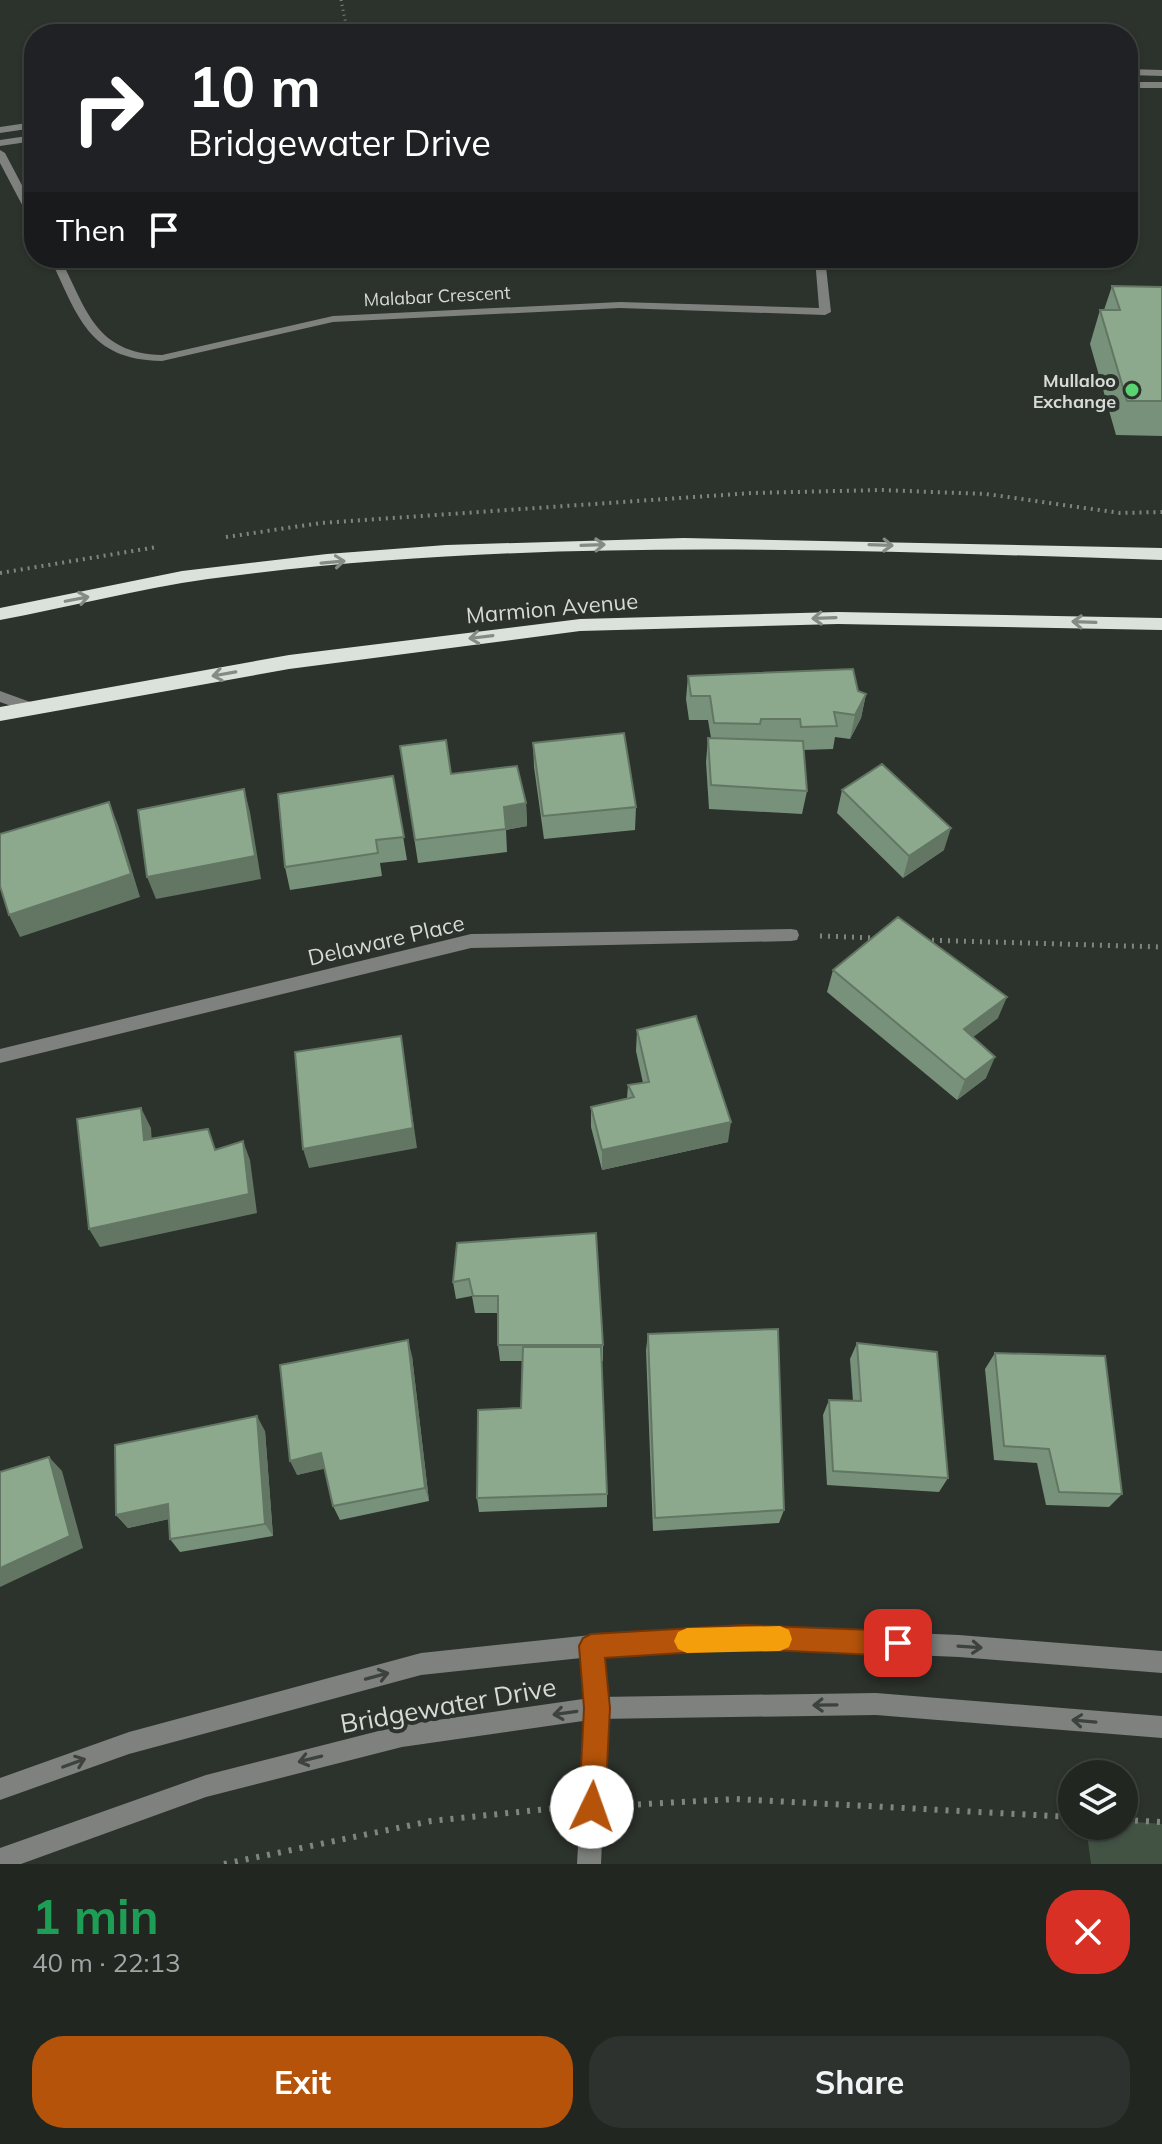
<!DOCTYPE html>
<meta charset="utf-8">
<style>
:root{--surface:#212621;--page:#2d322e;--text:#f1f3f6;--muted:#a2a5a5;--line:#3e433f;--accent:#b45309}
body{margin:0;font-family:Mulish,sans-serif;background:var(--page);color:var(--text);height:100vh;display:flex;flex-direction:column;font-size:30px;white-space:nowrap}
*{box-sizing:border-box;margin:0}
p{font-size:26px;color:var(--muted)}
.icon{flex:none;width:44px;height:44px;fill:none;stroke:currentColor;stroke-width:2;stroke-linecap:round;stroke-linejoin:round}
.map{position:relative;height:1864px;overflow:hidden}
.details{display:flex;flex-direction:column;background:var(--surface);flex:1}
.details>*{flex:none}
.banner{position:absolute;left:24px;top:24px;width:1114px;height:244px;border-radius:32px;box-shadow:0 2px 6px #0004,0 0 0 2px var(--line);background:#202124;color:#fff;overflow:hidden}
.fabs{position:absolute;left:1058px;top:1760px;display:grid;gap:16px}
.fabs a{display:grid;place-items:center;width:80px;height:80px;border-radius:50%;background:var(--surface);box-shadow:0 2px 6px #0004,0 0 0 2px var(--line);font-size:40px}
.pin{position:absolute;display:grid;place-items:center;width:68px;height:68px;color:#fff;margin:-34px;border-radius:16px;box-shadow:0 4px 12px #0006}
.me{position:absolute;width:88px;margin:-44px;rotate:3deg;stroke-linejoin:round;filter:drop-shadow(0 0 6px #0008)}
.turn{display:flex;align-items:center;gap:28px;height:168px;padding:0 32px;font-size:36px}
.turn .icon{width:104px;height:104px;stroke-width:2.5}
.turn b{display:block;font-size:56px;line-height:68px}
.then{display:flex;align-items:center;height:76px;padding:0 32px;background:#0003;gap:16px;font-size:30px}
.round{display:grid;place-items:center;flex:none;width:84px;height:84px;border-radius:32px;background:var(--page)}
.headline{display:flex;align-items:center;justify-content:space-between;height:136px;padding:0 32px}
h1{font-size:48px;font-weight:700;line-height:60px;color:#1e9e55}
.cta{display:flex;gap:16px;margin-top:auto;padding:16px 32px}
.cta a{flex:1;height:92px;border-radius:32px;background:var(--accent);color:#fff;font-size:32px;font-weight:700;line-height:92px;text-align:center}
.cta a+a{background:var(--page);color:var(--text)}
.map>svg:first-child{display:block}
.green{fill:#425344}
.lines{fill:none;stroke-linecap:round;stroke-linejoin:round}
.path-far3{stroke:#808580;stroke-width:3;stroke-dasharray:1 4;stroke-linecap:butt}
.path-far2{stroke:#808580;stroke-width:4;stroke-dasharray:2 5;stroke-linecap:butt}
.path-far1{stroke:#808580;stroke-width:5;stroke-dasharray:2 6;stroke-linecap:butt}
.path{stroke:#808580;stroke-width:6;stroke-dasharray:3 8;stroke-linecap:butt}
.minor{fill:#7e817e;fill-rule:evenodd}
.tertiary{fill:#7e817e;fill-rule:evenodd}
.trunk{fill:#dbe2dc;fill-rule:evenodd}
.wall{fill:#78917a}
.shaded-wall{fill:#627663}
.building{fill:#8ca98e;stroke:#627663;stroke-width:2}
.oneway{stroke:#848a84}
.oneway2{stroke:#3c423c}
.route{fill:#b45309;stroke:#753606;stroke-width:2}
.slow{fill:#f59e0b}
.poi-dot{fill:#58d570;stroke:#2c322c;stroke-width:3}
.labels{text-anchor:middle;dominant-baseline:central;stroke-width:8;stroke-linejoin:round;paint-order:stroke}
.far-street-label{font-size:18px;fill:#d7dad7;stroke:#2c322c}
.far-poi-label{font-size:18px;font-weight:bold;fill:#d7dad7;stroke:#2c322c;text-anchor:end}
.street-label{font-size:22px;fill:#d7dad7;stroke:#2c322c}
.near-street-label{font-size:26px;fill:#d7dad7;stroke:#2c322c}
</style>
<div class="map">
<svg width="1162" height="1864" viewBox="0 0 1162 1864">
<rect width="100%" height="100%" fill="#2c322c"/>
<path class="green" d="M1124,1821L1162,1824V1864H1091L1086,1826H1124Z"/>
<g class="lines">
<path class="path-far3" d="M341,0L348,34"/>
<path class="path-far2" d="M226,537L321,523L752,493L881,490L986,494L1120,513L1162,512
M0,573L157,547"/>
<path class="path-far1" d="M820,936L878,938
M924,940L1162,947"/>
<path class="path" d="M627,1805L736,1799L1072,1817
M1124,1820L1162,1822
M224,1864L431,1821L557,1808"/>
<path class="minor" d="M0,150L5,153L34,208V221L29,218L0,163Z
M50,258H60C87,310 95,353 162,355L333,316L620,302L819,308L815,258H825L831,312L825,315L620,308L333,322L162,361C88,360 78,316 50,258Z
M791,929L797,930L799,935L797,940L791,941L471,948L0,1063V1049L471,934Z
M591,1635L599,1638L602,1646L608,1708L601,1864H577L586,1708L580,1646L583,1638Z"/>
<path class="tertiary" d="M1128,69L1162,70V76L1128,75Z
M1128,82H1162V88H1128Z
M34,122V128L0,133V127Z
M34,135V141L0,146V140Z
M0,691L33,703L35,707L28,712L0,702Z
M744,1626L959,1635L1162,1651V1673L959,1657L744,1648L591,1657L421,1675L129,1754L0,1800V1778L129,1732L421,1653L591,1635Z
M876,1693L1162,1716V1738L876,1715L597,1719L402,1747L206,1797L21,1864H0V1848L206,1775L402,1725L597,1697Z"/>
<path class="trunk" d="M684,538L1162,548V560C844,550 524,536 208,579C138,589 69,607 0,620V608L182,571L327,554L446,545Z
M838,612L1162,618V630L838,624L580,631L289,669L0,721V707L289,655L580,619Z"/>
</g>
<path class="wall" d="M1112,286L1162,287V436L1116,435L1090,344L1100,310H1104Z
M688,676L858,691L866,694L861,718L850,739L835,737L833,749L803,750L807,791L802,814L709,809L706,762L708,738H711L708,720H689L686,699Z
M533,743L636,807L635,830L544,839L534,767Z
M400,746L451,774L526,803L527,826L506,830L507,852L418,863Z
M393,776L407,860L380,863L382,876L290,890L285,867Z
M842,790L944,850L903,878L837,813Z
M833,970L998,1018L973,1037L986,1078L957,1100L827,992Z
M637,1030L728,1142L602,1170L591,1127V1107L627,1098L628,1085L643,1083L636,1051Z
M457,1243L603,1345V1361H601L607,1494V1507L479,1512L477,1498L521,1408L522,1361H500L498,1345V1313H475L472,1296L456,1299L453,1282Z
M648,1334L784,1510L779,1523L653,1531L646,1350Z
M857,1343L948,1478L939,1492L827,1485L823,1415L829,1400L853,1401L850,1359Z
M995,1353L1122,1494L1109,1507L1046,1505L1037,1463L994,1460L985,1369Z
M412,1356L429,1501L340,1520L333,1506L325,1468L297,1475Z
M265,1431L273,1536L180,1552L170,1539L169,1519L128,1528L116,1515Z"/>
<path class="shaded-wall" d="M866,694L861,718L850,739L855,715Z
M244,789L250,812L261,879L156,899L147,877Z
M109,802L118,825L140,897L20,937L9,915Z
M526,803L527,826L505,830L504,807Z
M951,828L944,850L903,878L909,856Z
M1007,997L998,1018L956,1050L964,1029Z
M401,1036L417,1148L309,1168L303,1149Z
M995,1057L986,1078L957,1100L965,1080Z
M141,1108L151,1128L153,1159L144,1140Z
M731,1122L728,1142L602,1170V1150Z
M243,1141L250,1160L257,1213L100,1247L89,1229Z
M408,1340L412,1356L429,1501L425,1488Z
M257,1416L265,1431L273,1536L265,1524Z
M321,1453L328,1468L297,1475L290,1461Z
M49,1457L62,1471L83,1548L0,1587V1568Z
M168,1504L178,1517L128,1528L116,1515Z"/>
<path class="building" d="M1112,286L1162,287V401H1127L1100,310H1120Z
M853,669L858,691L866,694L855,715L834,712L837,726L801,727L800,719H761L760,724L714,723L710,696H691L688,676Z
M624,733L636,807L543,816L533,743Z
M708,738L803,741L807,791L711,785Z
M446,740L451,774L517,766L526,803L504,807L506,829L415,840L400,746Z
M882,764L951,828L909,856L842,790Z
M393,776L404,837L376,840L378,853L285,867L278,794Z
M244,789L255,856L147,877L138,810Z
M109,802L131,874L9,915L0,886V834Z
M898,917L1007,997L964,1029L995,1057L965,1080L833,970Z
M696,1016L731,1122L602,1150L591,1107L634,1097L628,1085L649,1082L637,1030Z
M401,1036L413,1128L303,1149L295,1052Z
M141,1108L144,1140L208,1129L215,1150L243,1141L249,1194L89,1229L77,1119Z
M596,1233L603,1345H498V1296H473L469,1279L453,1282L457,1243Z
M778,1329L784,1510L655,1518L648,1334Z
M408,1340L425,1488L333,1506L321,1453L290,1461L280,1365Z
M857,1343L937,1352L948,1478L833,1471L829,1400L861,1401Z
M523,1347H601L607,1494L477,1498L478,1410L521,1408Z
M995,1353L1105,1356L1122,1494L1059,1492L1049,1449L1004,1446Z
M257,1416L265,1524L170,1539L168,1504L116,1515L115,1445Z
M49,1457L70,1536L0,1568V1472Z"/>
<defs><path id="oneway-shaft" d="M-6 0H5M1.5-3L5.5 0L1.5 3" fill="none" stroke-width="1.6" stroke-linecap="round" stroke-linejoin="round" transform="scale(2)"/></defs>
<g class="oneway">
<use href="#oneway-shaft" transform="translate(593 545) rotate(-2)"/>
<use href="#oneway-shaft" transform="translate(881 545) rotate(2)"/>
<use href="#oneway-shaft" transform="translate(333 562) rotate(-5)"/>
<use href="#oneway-shaft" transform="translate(77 599) rotate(-11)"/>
<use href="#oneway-shaft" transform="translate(824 618) rotate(178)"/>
<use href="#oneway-shaft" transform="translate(1084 622) rotate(-178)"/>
<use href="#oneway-shaft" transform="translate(481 637) rotate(173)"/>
<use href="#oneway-shaft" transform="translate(224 674) rotate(170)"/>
</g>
<g class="oneway2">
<use href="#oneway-shaft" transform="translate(970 1647) rotate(4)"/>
<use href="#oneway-shaft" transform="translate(377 1676) rotate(-15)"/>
<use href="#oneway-shaft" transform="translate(825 1705) rotate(179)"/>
<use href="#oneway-shaft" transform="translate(565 1713) rotate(172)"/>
<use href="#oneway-shaft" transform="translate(1084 1721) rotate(-175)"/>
<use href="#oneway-shaft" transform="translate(310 1759) rotate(166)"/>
<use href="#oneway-shaft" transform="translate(74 1763) rotate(-20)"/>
</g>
<path class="route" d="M744,1625L898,1631L906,1635L910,1643L906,1652L898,1656L744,1649L605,1658L610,1708L605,1807L601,1816L592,1820L583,1816L579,1807L584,1708L579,1646L583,1638L591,1634Z"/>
<path class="slow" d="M780,1626L789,1630L792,1639L789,1647L780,1651L687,1653L678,1649L674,1641L678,1632L687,1628Z"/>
<circle class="poi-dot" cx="1132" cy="390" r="8"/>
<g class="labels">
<g class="far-street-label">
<text transform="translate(437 296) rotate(-3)">Malabar Crescent</text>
</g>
<g class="far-poi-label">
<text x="1116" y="380">Mullaloo<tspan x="1116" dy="21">Exchange</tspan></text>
</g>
<g class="street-label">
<text transform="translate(552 608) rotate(-5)">Marmion Avenue</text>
<text transform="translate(386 940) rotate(-13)">Delaware Place</text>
</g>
<g class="near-street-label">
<text transform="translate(448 1705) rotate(-10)">Bridgewater Drive</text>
</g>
</g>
</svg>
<div class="fabs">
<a><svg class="icon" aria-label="layers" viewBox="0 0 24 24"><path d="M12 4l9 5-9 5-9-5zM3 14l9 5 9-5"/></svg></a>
</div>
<div class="pin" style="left:898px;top:1643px;background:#d93025"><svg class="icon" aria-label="arrive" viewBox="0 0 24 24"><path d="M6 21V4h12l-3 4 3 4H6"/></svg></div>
<svg class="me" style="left:592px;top:1807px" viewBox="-20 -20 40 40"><circle r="19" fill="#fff"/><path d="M0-13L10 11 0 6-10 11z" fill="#b45309"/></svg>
<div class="banner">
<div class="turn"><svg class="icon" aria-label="right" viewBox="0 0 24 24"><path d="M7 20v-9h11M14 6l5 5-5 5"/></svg><div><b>10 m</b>Bridgewater Drive</div></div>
<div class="then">Then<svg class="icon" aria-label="arrive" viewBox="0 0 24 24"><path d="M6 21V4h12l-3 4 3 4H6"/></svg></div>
</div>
</div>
<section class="details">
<div class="headline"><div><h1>1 min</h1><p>40 m · 22:13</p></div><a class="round" style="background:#d93025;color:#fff"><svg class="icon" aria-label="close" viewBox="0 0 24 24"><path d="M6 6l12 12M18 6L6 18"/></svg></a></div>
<div class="cta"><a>Exit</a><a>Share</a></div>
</section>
